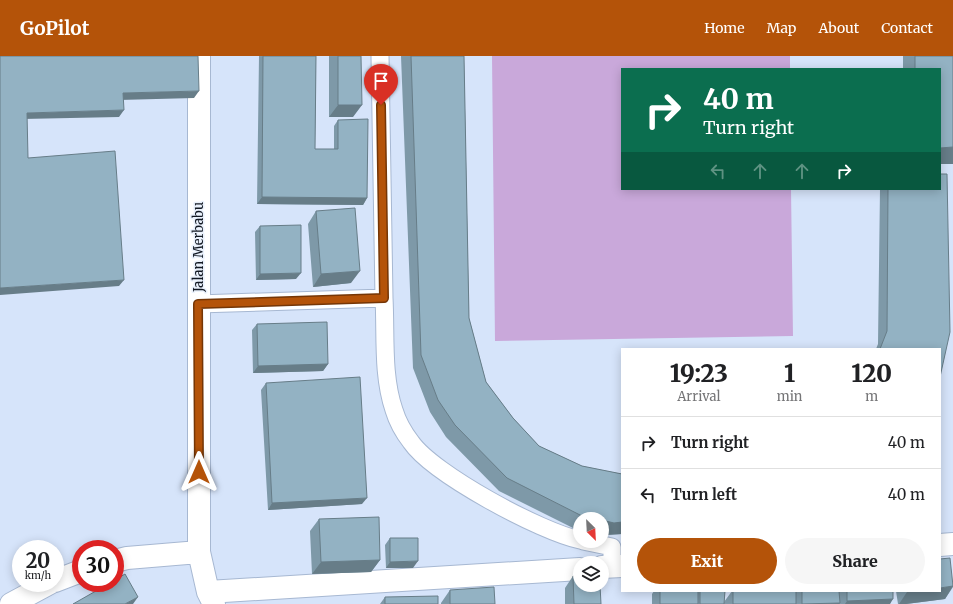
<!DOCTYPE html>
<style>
:root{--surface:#fff;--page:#f6f6f6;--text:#202124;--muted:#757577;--line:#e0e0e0;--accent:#b45309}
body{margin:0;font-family:Merriweather,serif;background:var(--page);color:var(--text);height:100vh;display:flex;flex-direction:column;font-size:15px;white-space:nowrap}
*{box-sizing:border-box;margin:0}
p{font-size:13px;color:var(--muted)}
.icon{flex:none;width:22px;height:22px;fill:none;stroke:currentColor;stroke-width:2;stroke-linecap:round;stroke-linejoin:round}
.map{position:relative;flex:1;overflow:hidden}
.drawer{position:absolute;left:621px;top:292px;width:320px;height:244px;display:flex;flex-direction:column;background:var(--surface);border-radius:0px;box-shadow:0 2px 10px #0003}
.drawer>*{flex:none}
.guide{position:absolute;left:621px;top:12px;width:320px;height:122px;border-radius:0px;box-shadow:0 2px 10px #0003;background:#0b6e4f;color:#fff;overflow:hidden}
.needle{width:26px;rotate:156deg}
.fabs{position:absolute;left:573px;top:456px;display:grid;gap:8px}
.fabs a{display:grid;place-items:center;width:36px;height:36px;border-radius:50%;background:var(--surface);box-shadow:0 2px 10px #0003;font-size:20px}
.speed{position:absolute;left:12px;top:484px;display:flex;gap:8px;font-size:20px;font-weight:700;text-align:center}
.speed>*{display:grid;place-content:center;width:52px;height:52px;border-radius:50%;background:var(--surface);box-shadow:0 2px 10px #0003;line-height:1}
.speed small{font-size:10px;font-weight:400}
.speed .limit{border:6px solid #d22;background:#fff;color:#111}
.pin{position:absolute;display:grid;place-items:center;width:34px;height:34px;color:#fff;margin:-41px -17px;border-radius:50% 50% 50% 0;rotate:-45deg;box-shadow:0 0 4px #0007}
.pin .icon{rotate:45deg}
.me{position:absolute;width:44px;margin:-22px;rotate:0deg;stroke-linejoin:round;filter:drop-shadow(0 0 3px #0008)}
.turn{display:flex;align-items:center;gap:14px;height:84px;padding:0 16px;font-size:18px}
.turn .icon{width:52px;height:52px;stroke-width:2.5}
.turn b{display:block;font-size:28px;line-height:34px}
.lanes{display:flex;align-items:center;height:38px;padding:0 16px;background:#0003;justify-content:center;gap:20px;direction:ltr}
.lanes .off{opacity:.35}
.eta{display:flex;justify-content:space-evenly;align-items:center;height:68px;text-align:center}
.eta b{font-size:24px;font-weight:800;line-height:28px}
.cta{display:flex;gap:8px;margin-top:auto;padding:8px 16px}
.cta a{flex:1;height:46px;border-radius:24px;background:var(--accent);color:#fff;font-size:16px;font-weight:800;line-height:46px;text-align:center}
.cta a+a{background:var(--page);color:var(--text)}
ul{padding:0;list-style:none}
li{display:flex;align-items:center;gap:12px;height:52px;padding:0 16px;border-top:1px solid var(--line)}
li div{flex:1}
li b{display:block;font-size:15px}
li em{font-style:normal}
header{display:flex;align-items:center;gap:24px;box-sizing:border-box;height:56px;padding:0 20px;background:var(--accent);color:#fff}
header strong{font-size:19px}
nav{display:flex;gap:22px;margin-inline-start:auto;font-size:14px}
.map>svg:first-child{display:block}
.garden{fill:#c9a8da}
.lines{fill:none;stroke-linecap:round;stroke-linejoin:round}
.lane-casing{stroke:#a7b8d2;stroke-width:19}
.street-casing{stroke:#a7b8d2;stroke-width:24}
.lane{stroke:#fff;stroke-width:17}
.street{stroke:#fff;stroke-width:22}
.wall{fill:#7e99a8}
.shaded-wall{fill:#677d88}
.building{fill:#93b2c3;stroke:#677d88}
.route-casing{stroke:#753606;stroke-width:10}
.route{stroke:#b45309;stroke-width:7}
.labels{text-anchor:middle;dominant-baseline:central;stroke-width:3;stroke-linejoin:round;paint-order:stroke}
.street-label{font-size:13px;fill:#121822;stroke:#eaf1fc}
</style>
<header>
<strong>GoPilot</strong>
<nav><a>Home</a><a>Map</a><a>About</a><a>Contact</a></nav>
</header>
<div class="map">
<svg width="953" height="548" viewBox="0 0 953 548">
<rect width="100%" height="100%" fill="#d6e4fa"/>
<path class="garden" d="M492,0H790V13H622V133H791L793,280L495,285Z"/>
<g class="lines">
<g class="lane-casing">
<path id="lane" d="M384,242C386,278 382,319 394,354C397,364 404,377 411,386C433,418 541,476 580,484
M198,248L384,242L380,0
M583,485L612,491V511"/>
</g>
<g class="street-casing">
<path id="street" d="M199,0V496L208,536L214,548
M940,489L953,488
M115,505L127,502L199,496
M602,511L622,510
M55,525L81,515
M208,536L580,513
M11,548L50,527"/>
</g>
<use href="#lane" class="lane"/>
<use href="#street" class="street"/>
</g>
<path class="wall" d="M259,0H316L315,93H334V70L338,64L367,142L363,149L257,148Z
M329,0H361L353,61H329Z
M401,0H464L469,262L486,326L513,362L539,390L582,410L622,418V478L605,479H602V463H580V474L575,473L499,435L446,381L430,356L413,312Z
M903,0H953V108H940V13H903Z
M880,133H940V293H876L878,288Z
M316,155L351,227L313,231L308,168Z
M260,170L296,223L256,224L255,176Z
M257,268L328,308L323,315L253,317L252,274Z
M266,327L362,448L268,454L261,334Z
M319,463L380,504L371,516L312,518L310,475Z
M390,482L413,512H386L385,489Z
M573,520L601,548H565V532Z
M953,527V531L945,543L906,548H898L896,535H940Z
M450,534L495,548H441V547Z
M654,535H725L724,546L732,535H893L890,548H652V538Z
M385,541L438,548H380Z"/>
<path class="shaded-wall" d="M199,35L194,42L119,44L123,37Z
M338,49H362L353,61H329Z
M124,54L119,61L22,63L27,57Z
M953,91V108H940V92Z
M262,141L367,142L363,149L257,148Z
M360,215L351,227L313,231L321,218Z
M301,217L296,223L256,224L260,218Z
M124,224L119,230L0,239V232Z
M328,308L323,315L253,317L258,310Z
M367,442L362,448L268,454L272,447Z
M584,461L595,463H582Z
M602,464L622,466V478L605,479H602Z
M580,466V474L575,473Z
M380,504L371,516L312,518L321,506Z
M418,505L413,512H386L390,506Z
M953,530L945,543L906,548H899L907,536L918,535H940V532Z
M138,541L133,548H125Z
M893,543L890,548H845L847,545Z
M840,547L839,548H809Z"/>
<path class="building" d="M0,0H198L199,35L123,37L124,54L27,57L28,102L115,95L124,224L0,232Z
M263,0H316L315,93H338V64L368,63L367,142L262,141Z
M338,0H361L362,49H338Z
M411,0H464L469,262L486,326L513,362L539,390L582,410L622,418V466L614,467L602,464V463H595L584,461L507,422L455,369L438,344L421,299Z
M915,0H953V91L940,92V13H915Z
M940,118H947L950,276L940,321V293H880L887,275L888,133H940Z
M355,152L360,215L321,218L316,155Z
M301,169V217L260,218V170Z
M327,266L328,308L258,310L257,268Z
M360,321L367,442L272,447L266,327Z
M379,461L380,504L321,506L319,463Z
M390,482H418V505L390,506Z
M950,502L953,530L940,532V503Z
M125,518L138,541L125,548H73L110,527H115V524Z
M573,520H580V529H600L601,548H574Z
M494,531L495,548H450V534Z
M660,535H698V548H660Z
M700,535H725L724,548H700Z
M733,535H796V548H733Z
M802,535H839L840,547L802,548Z
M847,535H893V543L847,545Z
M907,535H918L907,536Z
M438,540V548H385V541Z"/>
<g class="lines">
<g class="route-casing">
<path id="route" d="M199,416L198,248L384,242L381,49"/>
</g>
<use href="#route" class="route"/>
</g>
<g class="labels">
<g class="street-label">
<text transform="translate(198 191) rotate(-90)">Jalan Merbabu</text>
</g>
</g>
</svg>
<div class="fabs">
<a><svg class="needle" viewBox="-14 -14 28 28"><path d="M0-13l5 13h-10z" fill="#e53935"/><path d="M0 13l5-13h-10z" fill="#757577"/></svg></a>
<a><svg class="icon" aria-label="layers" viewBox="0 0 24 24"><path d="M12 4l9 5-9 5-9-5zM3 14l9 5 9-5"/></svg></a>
</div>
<div class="speed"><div>20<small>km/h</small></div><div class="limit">30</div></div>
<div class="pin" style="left:381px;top:49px;background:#d93025"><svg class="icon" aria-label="arrive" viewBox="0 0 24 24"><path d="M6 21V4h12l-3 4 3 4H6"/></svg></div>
<svg class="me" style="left:199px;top:416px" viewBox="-20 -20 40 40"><path d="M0-17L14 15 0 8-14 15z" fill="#b45309" stroke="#fff" stroke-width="4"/></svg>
<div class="guide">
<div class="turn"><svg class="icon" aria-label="right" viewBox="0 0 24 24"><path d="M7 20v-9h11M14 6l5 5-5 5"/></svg><div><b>40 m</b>Turn right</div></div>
<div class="lanes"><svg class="icon off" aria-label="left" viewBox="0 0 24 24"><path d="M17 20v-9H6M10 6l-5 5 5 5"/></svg><svg class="icon off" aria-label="ahead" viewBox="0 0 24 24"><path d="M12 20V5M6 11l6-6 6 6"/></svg><svg class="icon off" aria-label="ahead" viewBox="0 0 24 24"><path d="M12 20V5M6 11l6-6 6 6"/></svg><svg class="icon" aria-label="right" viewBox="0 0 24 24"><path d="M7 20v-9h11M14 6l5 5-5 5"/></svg></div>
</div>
<section class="drawer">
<div class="eta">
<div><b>19:23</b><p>Arrival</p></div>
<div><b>1</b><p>min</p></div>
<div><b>120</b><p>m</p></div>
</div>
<ul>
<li><svg class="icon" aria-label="right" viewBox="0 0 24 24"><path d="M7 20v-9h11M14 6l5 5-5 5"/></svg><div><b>Turn right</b></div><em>40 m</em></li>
<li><svg class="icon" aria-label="left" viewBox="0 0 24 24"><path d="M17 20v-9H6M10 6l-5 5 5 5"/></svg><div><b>Turn left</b></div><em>40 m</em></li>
</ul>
<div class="cta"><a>Exit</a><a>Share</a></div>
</section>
</div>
